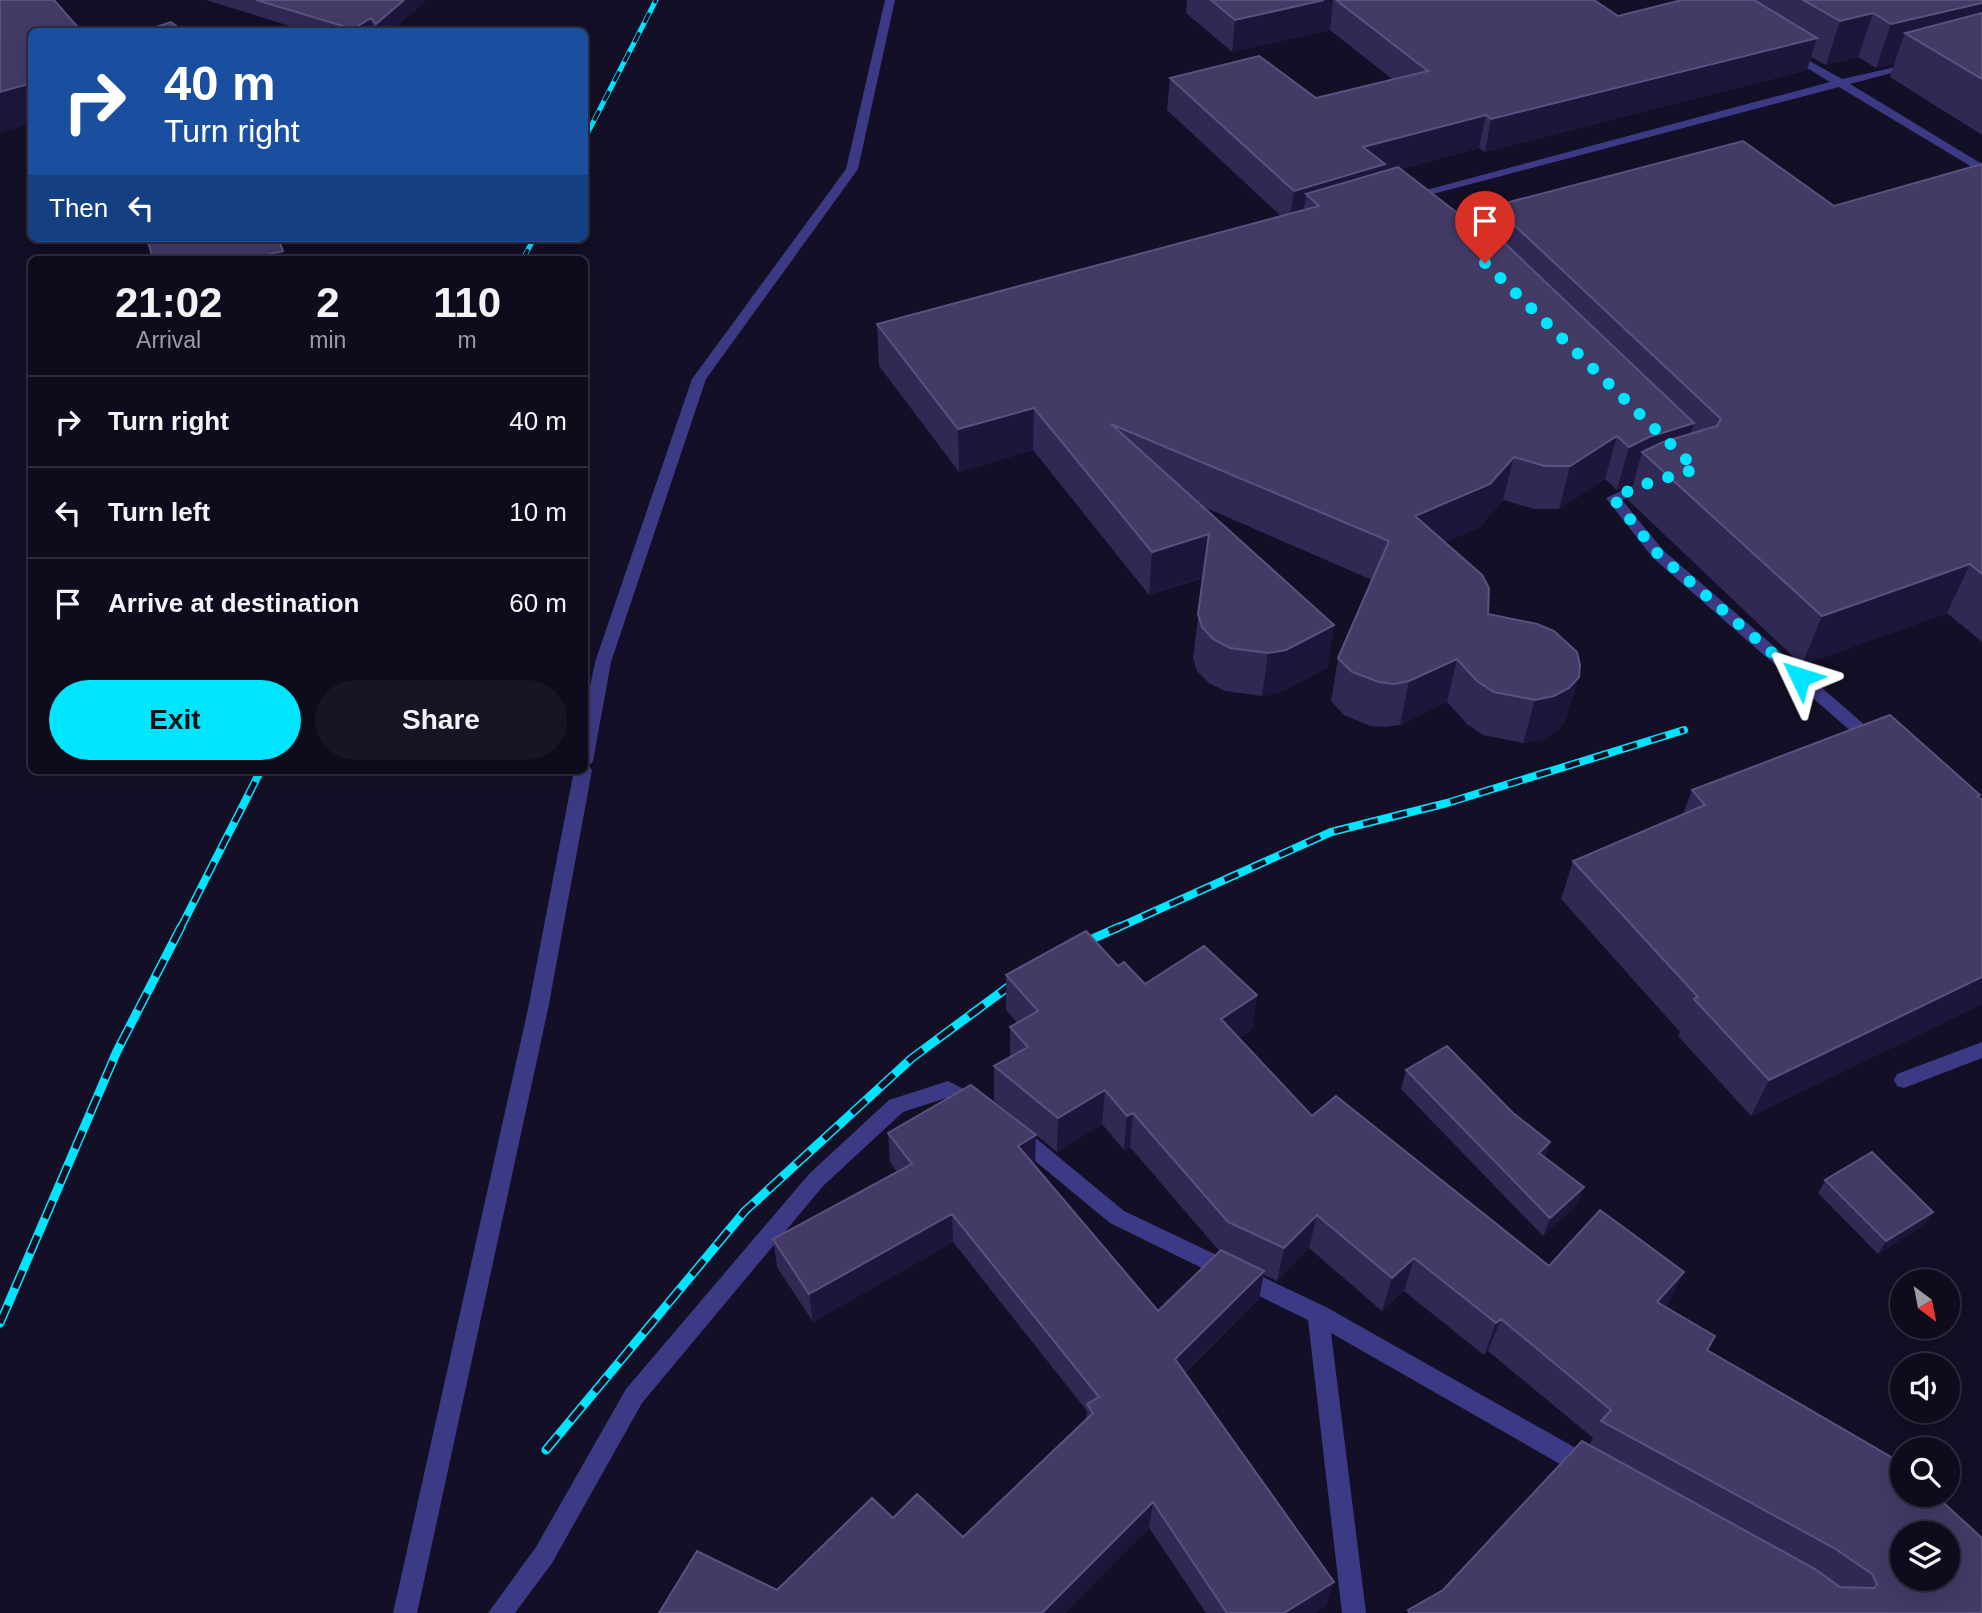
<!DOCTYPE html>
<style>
:root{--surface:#0e0b1c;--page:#171425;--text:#f1f3f6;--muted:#9b9ba3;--line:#2e2b3b;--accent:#00e5ff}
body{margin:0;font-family:Arial,sans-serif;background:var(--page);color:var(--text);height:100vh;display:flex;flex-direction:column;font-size:26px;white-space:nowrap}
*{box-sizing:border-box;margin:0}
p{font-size:23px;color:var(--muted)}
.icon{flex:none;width:38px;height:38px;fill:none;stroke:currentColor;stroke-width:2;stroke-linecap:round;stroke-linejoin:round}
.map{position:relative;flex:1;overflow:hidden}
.drawer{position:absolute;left:28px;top:256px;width:560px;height:518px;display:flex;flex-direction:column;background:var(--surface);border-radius:10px;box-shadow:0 7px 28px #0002,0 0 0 2px var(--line)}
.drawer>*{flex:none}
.hud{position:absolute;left:28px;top:28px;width:560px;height:214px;border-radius:10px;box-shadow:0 7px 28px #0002,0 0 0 2px var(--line);background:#1a4fa0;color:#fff;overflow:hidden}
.needle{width:46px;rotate:148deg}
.controls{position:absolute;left:1890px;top:1269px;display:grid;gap:14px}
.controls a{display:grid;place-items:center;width:70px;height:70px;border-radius:50%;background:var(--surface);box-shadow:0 7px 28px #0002,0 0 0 2px var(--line);font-size:35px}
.pin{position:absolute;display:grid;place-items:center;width:60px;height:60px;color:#fff;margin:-72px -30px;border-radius:50% 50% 50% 0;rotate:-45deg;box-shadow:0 0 7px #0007}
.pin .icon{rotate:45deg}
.me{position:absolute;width:77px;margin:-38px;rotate:311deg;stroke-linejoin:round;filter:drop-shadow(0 0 5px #0008)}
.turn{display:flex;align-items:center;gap:24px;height:147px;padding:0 21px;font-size:32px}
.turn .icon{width:91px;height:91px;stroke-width:2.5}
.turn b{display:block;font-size:49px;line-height:60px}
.then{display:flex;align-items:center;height:66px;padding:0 21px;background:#0003;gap:14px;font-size:26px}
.eta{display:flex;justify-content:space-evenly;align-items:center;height:119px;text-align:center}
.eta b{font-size:42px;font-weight:700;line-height:49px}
.cta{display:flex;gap:14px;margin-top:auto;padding:14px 21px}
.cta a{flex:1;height:80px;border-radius:42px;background:var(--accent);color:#111;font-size:28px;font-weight:700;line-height:80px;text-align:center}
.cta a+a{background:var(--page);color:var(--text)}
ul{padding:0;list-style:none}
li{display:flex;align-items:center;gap:21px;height:91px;padding:0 21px;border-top:2px solid var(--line)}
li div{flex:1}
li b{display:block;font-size:26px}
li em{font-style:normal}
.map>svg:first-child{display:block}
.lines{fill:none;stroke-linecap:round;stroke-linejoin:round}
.minor{fill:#3d3a85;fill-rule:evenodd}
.rail-far2-casing{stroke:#00e5ff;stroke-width:5}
.rail-far1-casing{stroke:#00e5ff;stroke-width:8}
.rail-casing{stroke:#00e5ff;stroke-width:9}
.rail-far2{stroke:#130f26;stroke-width:3.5;stroke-dasharray:11;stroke-linecap:butt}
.rail-far1{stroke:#130f26;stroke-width:5;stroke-dasharray:15;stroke-linecap:butt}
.rail{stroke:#130f26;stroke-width:6;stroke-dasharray:19;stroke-linecap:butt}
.wall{fill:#312854}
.shaded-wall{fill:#1d163a}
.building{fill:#433a66;stroke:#5a527e;stroke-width:2;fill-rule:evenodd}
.route{stroke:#00e5ff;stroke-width:12;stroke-dasharray:0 21.6}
</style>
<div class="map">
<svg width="1982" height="1613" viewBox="0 0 1982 1613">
<rect width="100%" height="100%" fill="#130f26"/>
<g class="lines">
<path class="minor" d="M885,0H895L858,169L706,379L611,662L593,761L589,766L592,770L548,1009L417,1613H393L528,1009L574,770H584V715L595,662L692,379L846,169Z
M1790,50L1842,79L1918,62V66L1850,84L1982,164V173L1839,87L1410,200L1400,197L1830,82L1786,55L1784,53Z
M1652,477L1657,479V485L1622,500L1663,550L1882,740L1884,744L1882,748H1870L1653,558L1606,498Z
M1982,1042V1058L1904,1088L1897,1086L1894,1080L1897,1074Z
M948,1081L984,1099L987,1105L984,1111C971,1115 958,1104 946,1098L903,1112L823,1186L642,1403L552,1563L515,1613H488L536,1547L626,1389L809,1174L889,1100Z
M1019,1127L1026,1130L1124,1211L1326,1307L1597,1460L1600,1468L1597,1476L1589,1479L1581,1476L1331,1333L1366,1613H1342L1308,1320L1110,1223L1012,1142L1009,1136L1012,1130Z"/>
<g class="rail-far2-casing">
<path id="rail-far2" d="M584,140L656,0
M523,259L534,238"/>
</g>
<g class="rail-far1-casing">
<path id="rail-far1" d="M180,929L261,770
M1115,929L1331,832L1447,803L1684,730"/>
</g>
<g class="rail-casing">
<path id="rail" d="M1074,947L1119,927
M0,1323L117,1051L181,927
M546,1450L745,1211L912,1058L1023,976"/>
</g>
<use href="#rail-far2" class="rail-far2"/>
<use href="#rail-far1" class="rail-far1"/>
<use href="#rail" class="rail"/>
</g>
<path class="wall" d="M206,0H426L391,32H309Z
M1187,0H1594L1618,16L1682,0H1982V135L1890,77L1894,64L1876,68L1858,57L1826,65L1811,57L1807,70L1485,152L1479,148L1401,169L1465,219L1489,229L1494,206H1834L1982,164V642L1947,613L1802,665L1628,500L1634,481L1617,490L1605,479L1559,509H1534L1503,500L1480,527L1445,542L1488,614L1566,720L1557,731L1542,740L1523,743L1483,735L1467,724L1447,702L1400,725L1385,727L1370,726L1344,715L1331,701L1338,658L1372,580L1204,507L1334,625L1327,668L1279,693L1262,696L1225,691L1209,683L1197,671L1193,658L1203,578L1149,595L1033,450L959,472L879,366L877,324L1281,216L1167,110L1170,78L1316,98L1392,79L1330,30L1232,52L1186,13Z
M1692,790L1980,795L1979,797L1982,800V1004L1751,1116L1678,1036L1680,1032L1561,899L1573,861L1683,814Z
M1118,966L1145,984L1257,995L1252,1030L1239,1038L1312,1116L1549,1266L1684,1272L1666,1307L1715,1336L1707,1350L1982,1613H1407L1408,1610L1443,1590L1589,1445L1593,1438L1488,1351L1484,1355L1404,1291L1382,1311L1309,1248L1277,1281L1264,1275L1259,1299L1185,1373L1326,1606L1315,1613H1206L1149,1528L1065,1613H659L777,1590L893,1518L963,1537L1086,1420L1087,1411L953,1242L813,1322L777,1267L773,1239L897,1172L890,1162L888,1133L1035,1165H1034L1158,1311L1220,1252L1130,1147L1124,1150L1102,1124L1057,1152L994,1101V1066L1010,1057V1027L1017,1023L1006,1010V975Z
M1406,1070L1513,1113L1550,1142L1545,1157L1584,1187L1577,1205L1543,1236L1401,1089Z
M1825,1180L1933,1212L1924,1225L1878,1254L1818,1193Z"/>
<path class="shaded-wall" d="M404,0H426L391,32H378L376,24Z
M1324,0H1333L1330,30L1232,52L1235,20Z
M1982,3V42L1905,33L1894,64L1876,68L1891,24Z
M1873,13L1858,57L1826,65L1840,21Z
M371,18L374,32H353V29Z
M1817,38L1807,70L1485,152L1491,119Z
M32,83V124L0,133V92Z
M1486,115L1479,148L1383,174L1319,206L1306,194L1302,221L1289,224L1294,191L1363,147Z
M283,251L286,259H248Z
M1034,408L1033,450L959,472L958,429Z
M1694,423L1681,466L1642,452L1634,481L1617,490L1629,447L1649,437Z
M1617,436L1605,479L1559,509L1570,466Z
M1514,457L1503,500L1480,527L1407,559L1415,516Z
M1209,534L1204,577L1149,595L1152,552Z
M1970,564L1947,613L1802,665L1822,616Z
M1334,625L1327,668L1279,693L1262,696L1268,653Z
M1457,659L1447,702L1400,725L1409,681Z
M1579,677L1566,720L1557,731L1542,740L1523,743L1535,700Z
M1982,977V1004L1751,1116L1769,1080Z
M1257,995L1252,1030L1216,1054L1221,1019Z
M1105,1090L1102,1124L1057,1152L1058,1118Z
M1133,1113L1130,1147L1124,1150L1127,1116Z
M1036,1135L1035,1165L1018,1175V1146Z
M1550,1142L1543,1161L1539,1153Z
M1584,1187L1577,1205L1543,1236L1550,1218Z
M1933,1212L1924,1225L1878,1254L1886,1241Z
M952,1214L953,1242L813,1322L809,1294Z
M1317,1215L1309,1248L1277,1281L1284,1248Z
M1414,1258L1404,1291L1382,1311L1392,1278Z
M1264,1271L1259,1299L1171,1386L1175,1359Z
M1684,1272L1668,1305L1641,1334L1657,1302Z
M1501,1319L1488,1351L1484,1355L1496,1323Z
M1153,1502L1149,1528L1065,1613H1042Z
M1334,1582L1326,1606L1315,1613H1284Z"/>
<path class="building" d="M0,0H54L82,32H32V83L0,92Z
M256,0H404L376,24L371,18L353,29Z
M1211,0H1324L1235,20Z
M1336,0H1594L1618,16L1682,0H1754L1817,38L1491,119L1486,115L1363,147L1385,164L1294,191L1170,78L1259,56L1316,98L1428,71Z
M1803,0H1982V3L1891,24L1873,13L1840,21Z
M1982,13V79L1905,33Z
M171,22L184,32H141Z
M1743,141L1834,206L1982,164V574L1970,564L1822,616L1642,452L1663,442L1717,426L1721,419L1494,206Z
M1398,167L1465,219L1476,216L1694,423L1649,437L1629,447L1617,436L1570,466H1545L1514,457L1490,484L1415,516L1482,575L1489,588L1488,614L1537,624L1554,631L1577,652L1580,665L1579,677L1569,688L1554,696L1535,700L1494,692L1477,681L1457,659L1409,681L1394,684L1379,682L1352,672L1338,658L1389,541L1111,424L1334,625L1286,650L1268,653L1230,648L1213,639L1202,627L1198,614L1209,534L1152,552L1034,408L958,429L877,324L1319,206L1306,194Z
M147,238H278L283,251L248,259H153Z
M1890,715L1980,795L1977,796L1982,800V977L1769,1080L1694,999L1698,997L1573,861L1705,805L1692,790Z
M1086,931L1118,966L1124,962L1145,984L1204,946L1257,995L1221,1019L1312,1116L1336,1096L1549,1266L1600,1210L1684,1272L1657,1302L1715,1336L1707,1350L1898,1461L1902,1466V1494H1934L1982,1538V1613H1410L1408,1610L1443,1590L1582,1441L1815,1569L1840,1587L1874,1588L1877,1584L1872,1574L1834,1548L1601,1421L1611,1410L1501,1319L1496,1323L1414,1258L1392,1278L1317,1215L1284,1248L1228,1222L1133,1113L1127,1116L1105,1090L1058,1118L994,1066L1028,1047L1010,1027L1038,1011L1006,975ZM1902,1533H1948V1578H1902Z
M1447,1046L1513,1113L1550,1142L1539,1153L1584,1187L1550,1218L1406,1070Z
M971,1085L1036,1135L1018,1146L1158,1311L1221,1250L1264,1271L1175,1359L1334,1582L1284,1613H1227L1153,1502L1042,1613H659L697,1551L777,1590L872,1498L893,1518L917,1494L963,1537L1093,1413L1087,1404L1099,1397L952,1214L809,1294L773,1239L912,1164L888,1133Z
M1872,1152L1933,1212L1886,1241L1825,1180Z"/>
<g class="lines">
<path class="route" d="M1485,263L1696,469L1642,485L1613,498L1658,554L1800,677"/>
</g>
</svg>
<div class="controls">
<a><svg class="needle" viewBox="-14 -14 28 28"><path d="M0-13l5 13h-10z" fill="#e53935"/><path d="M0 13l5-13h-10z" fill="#9b9ba3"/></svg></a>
<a><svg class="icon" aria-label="sound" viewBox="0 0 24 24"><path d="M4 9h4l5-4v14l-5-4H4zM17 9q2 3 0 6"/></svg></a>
<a><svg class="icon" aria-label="search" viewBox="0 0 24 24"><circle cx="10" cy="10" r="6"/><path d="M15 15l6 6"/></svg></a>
<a><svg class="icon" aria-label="layers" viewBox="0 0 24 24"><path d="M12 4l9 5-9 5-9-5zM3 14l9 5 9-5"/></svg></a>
</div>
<div class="pin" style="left:1485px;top:263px;background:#d93025"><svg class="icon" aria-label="arrive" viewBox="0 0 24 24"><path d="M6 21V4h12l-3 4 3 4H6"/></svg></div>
<svg class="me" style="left:1800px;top:677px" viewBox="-20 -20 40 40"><path d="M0-17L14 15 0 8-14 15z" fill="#00e5ff" stroke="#fff" stroke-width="4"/></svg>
<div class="hud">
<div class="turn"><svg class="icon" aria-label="right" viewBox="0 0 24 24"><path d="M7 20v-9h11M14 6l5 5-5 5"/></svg><div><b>40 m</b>Turn right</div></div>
<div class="then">Then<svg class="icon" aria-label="left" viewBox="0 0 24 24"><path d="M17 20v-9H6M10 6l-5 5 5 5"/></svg></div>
</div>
<section class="drawer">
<div class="eta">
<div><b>21:02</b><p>Arrival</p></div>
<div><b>2</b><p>min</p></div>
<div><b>110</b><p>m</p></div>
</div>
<ul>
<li><svg class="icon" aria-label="right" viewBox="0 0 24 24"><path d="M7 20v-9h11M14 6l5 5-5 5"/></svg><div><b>Turn right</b></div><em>40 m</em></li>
<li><svg class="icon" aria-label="left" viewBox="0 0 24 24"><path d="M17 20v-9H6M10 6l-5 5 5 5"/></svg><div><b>Turn left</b></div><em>10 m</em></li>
<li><svg class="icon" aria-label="arrive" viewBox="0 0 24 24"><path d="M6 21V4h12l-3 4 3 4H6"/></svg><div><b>Arrive at destination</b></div><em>60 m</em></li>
</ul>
<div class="cta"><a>Exit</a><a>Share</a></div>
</section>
</div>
